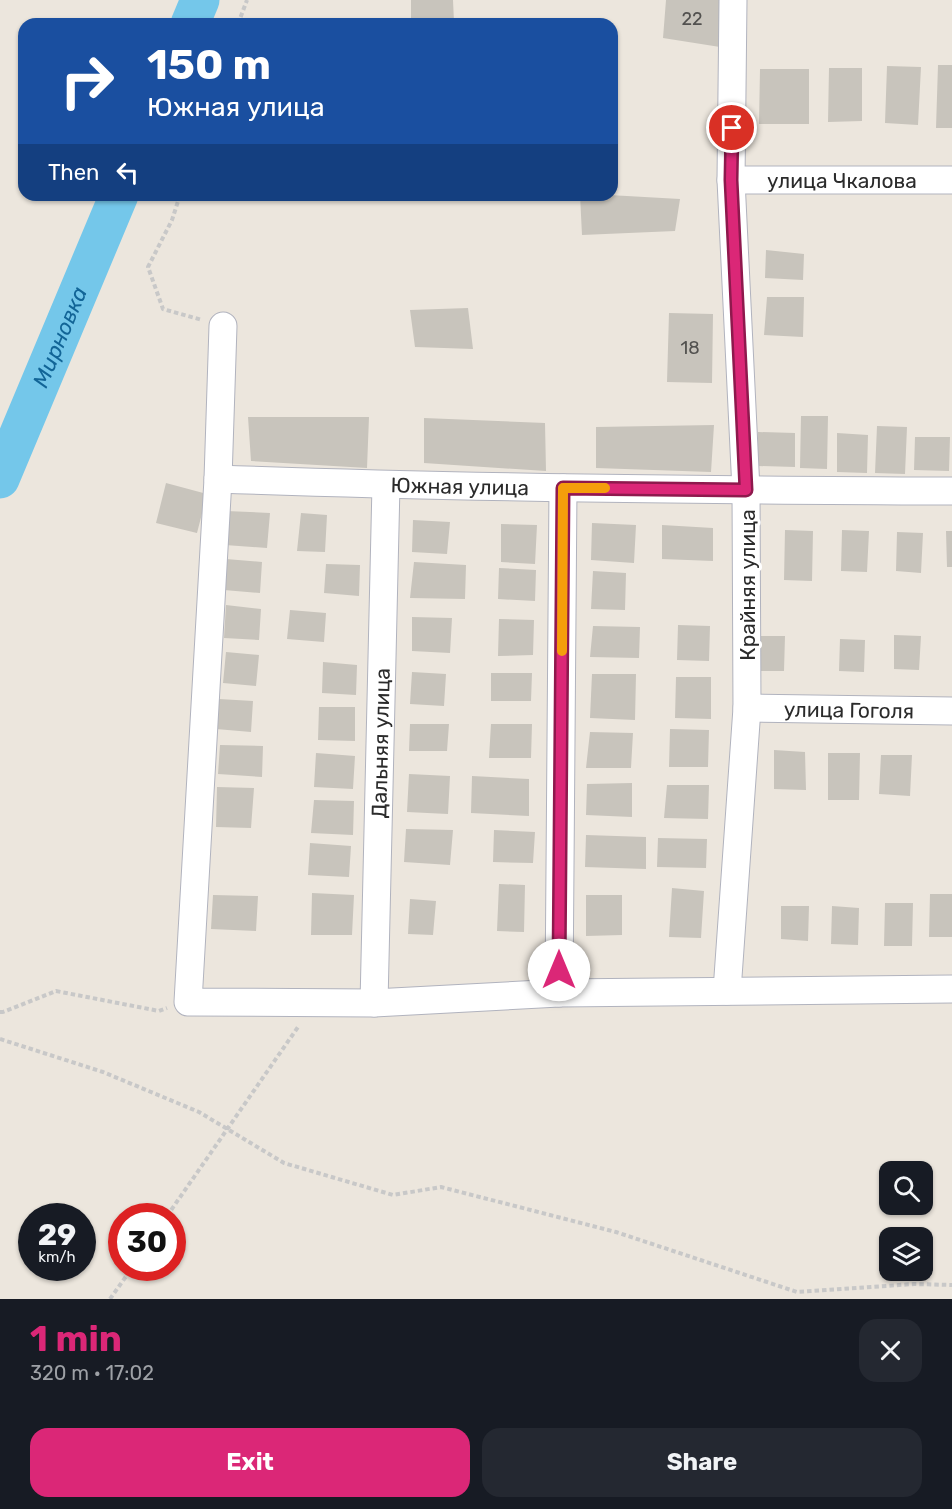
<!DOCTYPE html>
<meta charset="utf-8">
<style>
:root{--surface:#171b24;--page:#242831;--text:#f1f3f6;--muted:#9ea1a6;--accent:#db2777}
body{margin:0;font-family:Rubik,sans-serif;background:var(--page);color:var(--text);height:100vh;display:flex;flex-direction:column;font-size:22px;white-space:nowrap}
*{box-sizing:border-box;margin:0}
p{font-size:20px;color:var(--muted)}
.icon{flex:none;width:33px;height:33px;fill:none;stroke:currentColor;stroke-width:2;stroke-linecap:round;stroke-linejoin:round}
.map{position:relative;height:1299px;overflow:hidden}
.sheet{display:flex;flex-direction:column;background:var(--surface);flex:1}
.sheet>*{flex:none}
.hud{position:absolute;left:18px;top:18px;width:600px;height:183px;border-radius:18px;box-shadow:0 2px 4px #0004;background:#1a4fa0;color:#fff;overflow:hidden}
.controls{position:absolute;left:879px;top:1161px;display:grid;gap:12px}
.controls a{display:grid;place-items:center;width:54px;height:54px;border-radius:12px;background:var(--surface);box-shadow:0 2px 4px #0004;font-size:30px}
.speed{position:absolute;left:18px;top:1203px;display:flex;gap:12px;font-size:30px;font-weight:700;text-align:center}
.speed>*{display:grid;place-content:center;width:78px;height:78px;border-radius:50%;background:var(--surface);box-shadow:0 2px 4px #0004;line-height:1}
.speed small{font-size:15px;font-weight:400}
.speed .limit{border:9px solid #d22;background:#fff;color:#111}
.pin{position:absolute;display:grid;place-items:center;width:51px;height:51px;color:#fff;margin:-26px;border:3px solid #fff;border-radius:50%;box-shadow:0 2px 6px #0007}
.me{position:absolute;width:66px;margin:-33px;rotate:0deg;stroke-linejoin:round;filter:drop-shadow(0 0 4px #0008)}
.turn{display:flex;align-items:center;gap:21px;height:126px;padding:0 30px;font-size:27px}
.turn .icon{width:78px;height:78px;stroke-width:2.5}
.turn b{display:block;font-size:42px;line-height:51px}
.then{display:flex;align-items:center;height:57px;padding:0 30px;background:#0003;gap:12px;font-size:22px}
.round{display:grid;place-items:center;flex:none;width:63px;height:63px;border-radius:18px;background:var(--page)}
.summary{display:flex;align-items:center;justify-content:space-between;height:102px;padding:0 30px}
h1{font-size:36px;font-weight:700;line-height:45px;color:var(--accent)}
.action{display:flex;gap:12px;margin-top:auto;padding:12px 30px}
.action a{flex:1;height:69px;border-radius:18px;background:var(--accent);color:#fff;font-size:24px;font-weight:700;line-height:69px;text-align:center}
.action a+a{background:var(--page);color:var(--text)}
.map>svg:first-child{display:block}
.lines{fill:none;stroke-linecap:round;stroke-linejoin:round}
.river{stroke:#74c7ea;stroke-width:39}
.building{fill:#c8c4bc}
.minor-casing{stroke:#b1b3be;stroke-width:29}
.path{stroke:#c8c8c8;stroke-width:4;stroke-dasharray:4.5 3;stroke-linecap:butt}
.minor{stroke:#fff;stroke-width:27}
.route-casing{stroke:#8e194d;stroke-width:15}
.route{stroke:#db2777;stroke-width:10}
.slow{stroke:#f59e0b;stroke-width:10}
.labels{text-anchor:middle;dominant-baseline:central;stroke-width:6;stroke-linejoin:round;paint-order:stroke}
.number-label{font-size:18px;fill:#52514f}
.street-label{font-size:21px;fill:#2b2b2b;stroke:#fff}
.water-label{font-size:22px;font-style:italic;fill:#126597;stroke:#fff}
</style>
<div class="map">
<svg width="952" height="1299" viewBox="0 0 952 1299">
<rect width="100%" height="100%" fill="#ece6dd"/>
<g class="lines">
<g class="river">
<path d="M190,24L200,0"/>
<path id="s1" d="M0,479L119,195"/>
</g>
</g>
<path class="building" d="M411,0H453L454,22H411Z
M666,0H720V47L663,38Z
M938,65H952V128H936Z
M887,66L921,67L918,125L885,123Z
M829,68H862V121L828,122Z
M760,69H809V124H759Z
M580,195H609L680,199L675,231L582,235Z
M766,250L804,254L803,280L765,278Z
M767,297H804L803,337L764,335Z
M468,308L473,349L415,347L410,310Z
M669,313L713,314L712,383L667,382Z
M801,416H828L827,469L800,468Z
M248,417H369L367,468L251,461Z
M424,418L545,423L546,471L424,463Z
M714,425L711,472L596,468V427Z
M877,426L907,427L905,474L875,473Z
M758,432L795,433V467L758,466Z
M837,433L868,435L867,473L837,472Z
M915,437H950L949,471L914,470Z
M166,483L207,494L197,533L156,523Z
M226,511L270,513L267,548L225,545Z
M301,513L327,515L325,552L297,551Z
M413,520L450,522L447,554L412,552Z
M592,523L636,525L634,563L591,560Z
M501,524L537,525L535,564L501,562Z
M662,525L713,528V561L662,559Z
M785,530L813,531L812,581L784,580Z
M842,530L869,531L867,572L841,571Z
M946,531H952V567H947Z
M897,532L923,533L921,573L896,571Z
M226,559L262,562L260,593L224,590Z
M414,562L466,565L465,599L410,598Z
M326,564L360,565L359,596L324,593Z
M499,568L536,570L535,601L498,599Z
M593,571L626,573L625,610L591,609Z
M226,605L261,609L259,640L224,638Z
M290,610L326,613L324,642L287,639Z
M412,617L452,618L450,653L412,651Z
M499,619L534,620L533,655L498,656Z
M678,625L710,626L709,661L677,660Z
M593,626L640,627L639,658L590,657Z
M894,635L921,636L919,670L894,669Z
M756,636H785L784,671H755Z
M840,639L865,640L864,672L839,671Z
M226,652L259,655L256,686L223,683Z
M323,662L357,665L356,695L322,693Z
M412,672L446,674L444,706L410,704Z
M491,673H532L531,701H491Z
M592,674H636L635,720L590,718Z
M676,677H711V719L675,718Z
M219,699L253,701L251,732L216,729Z
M319,707H355V741L318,740Z
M410,724H449L447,751H409Z
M491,724H532L531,758H489Z
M670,729L709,730L708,767H669Z
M590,732L633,733L631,768H586Z
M220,745L263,746L262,777L218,774Z
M774,750L805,752L806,790L774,789Z
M316,753L355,756L353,789L314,787Z
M828,753H860L859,800H828Z
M881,755H912L910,796L879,794Z
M409,774L450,776L448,814L407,812Z
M472,776L529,779V816L471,813Z
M632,783V817L586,815L587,784Z
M667,785H709L708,819L664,818Z
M217,787L254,788L251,828L216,827Z
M314,800L354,801L353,835L311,833Z
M406,829L453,830L450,865L404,862Z
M494,830L535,832L533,863L493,862Z
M586,835L646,837V869L585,867Z
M658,838L707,839L706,868L657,867Z
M310,843L351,846L349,877L308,875Z
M499,884L525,885L524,932L497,931Z
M672,888L704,891L701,938L669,937Z
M312,893L354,895L352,935H311Z
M930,894H952V937H929Z
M213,895L258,896L256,931L211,929Z
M586,895H622V935L586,936Z
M410,899L436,901L433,935L408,934Z
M885,903H913L912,946H884Z
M781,906H809L808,941L781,939Z
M832,906L859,908L858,945L831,944Z"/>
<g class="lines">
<g class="minor-casing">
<g id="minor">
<path id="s2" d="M731,180H952"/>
<path d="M223,326L218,479L188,1002L374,1003L559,993L952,989"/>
<path id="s3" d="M218,479C462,488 707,490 952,491"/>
<path id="s4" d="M747,708L952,711"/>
<path d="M727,991L747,708L746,490L731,180L733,0"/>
<path d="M559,993L563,488"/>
<path id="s5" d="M374,1003L386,485"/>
</g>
</g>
<path class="path" d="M238,24L247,0
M180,195L172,220L148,267L163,309L202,320
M0,1012H3L56,991L159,1011L167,1008
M0,1039L103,1072L199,1112L284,1163L393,1195L441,1187L616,1232L797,1292L914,1284L952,1285
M167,1216L298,1027
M110,1299L132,1268"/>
<use href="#minor" class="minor"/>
</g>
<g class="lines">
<g class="route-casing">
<path id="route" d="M559,970L563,488L746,490L731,180L732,128"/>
</g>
<use href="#route" class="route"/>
<path class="slow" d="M562,651L563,488H605"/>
</g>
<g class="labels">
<g class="number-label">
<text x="692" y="19">22</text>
<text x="690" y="348">18</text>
</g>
<g class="street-label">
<text stroke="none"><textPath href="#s2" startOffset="111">улица Чкалова</textPath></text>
<text stroke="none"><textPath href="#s3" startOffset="242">Южная улица</textPath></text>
<text transform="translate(747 585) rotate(-90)">Крайняя улица</text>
<text stroke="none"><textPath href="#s4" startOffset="102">улица Гоголя</textPath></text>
<text stroke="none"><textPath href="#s5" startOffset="260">Дальняя улица</textPath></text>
</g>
<g class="water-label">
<text stroke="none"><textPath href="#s1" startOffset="154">Мирновка</textPath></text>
</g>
</g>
</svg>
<div class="controls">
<a><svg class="icon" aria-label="search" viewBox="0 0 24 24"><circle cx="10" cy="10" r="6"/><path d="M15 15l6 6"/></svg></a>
<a><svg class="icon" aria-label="layers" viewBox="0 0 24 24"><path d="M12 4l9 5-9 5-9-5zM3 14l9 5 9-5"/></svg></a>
</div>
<div class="speed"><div>29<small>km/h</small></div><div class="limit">30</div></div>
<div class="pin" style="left:732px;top:128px;background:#d93025"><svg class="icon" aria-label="arrive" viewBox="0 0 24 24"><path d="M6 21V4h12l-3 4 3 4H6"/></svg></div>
<svg class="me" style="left:559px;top:970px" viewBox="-20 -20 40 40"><circle r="19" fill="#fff"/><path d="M0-13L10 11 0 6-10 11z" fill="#db2777"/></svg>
<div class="hud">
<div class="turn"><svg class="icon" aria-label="right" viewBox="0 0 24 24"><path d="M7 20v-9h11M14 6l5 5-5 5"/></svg><div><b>150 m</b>Южная улица</div></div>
<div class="then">Then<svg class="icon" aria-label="left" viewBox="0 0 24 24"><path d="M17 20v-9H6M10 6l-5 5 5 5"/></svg></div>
</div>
</div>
<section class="sheet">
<div class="summary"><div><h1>1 min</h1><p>320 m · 17:02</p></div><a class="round"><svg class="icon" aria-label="close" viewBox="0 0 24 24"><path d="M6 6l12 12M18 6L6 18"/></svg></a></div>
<div class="action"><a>Exit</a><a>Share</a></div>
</section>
